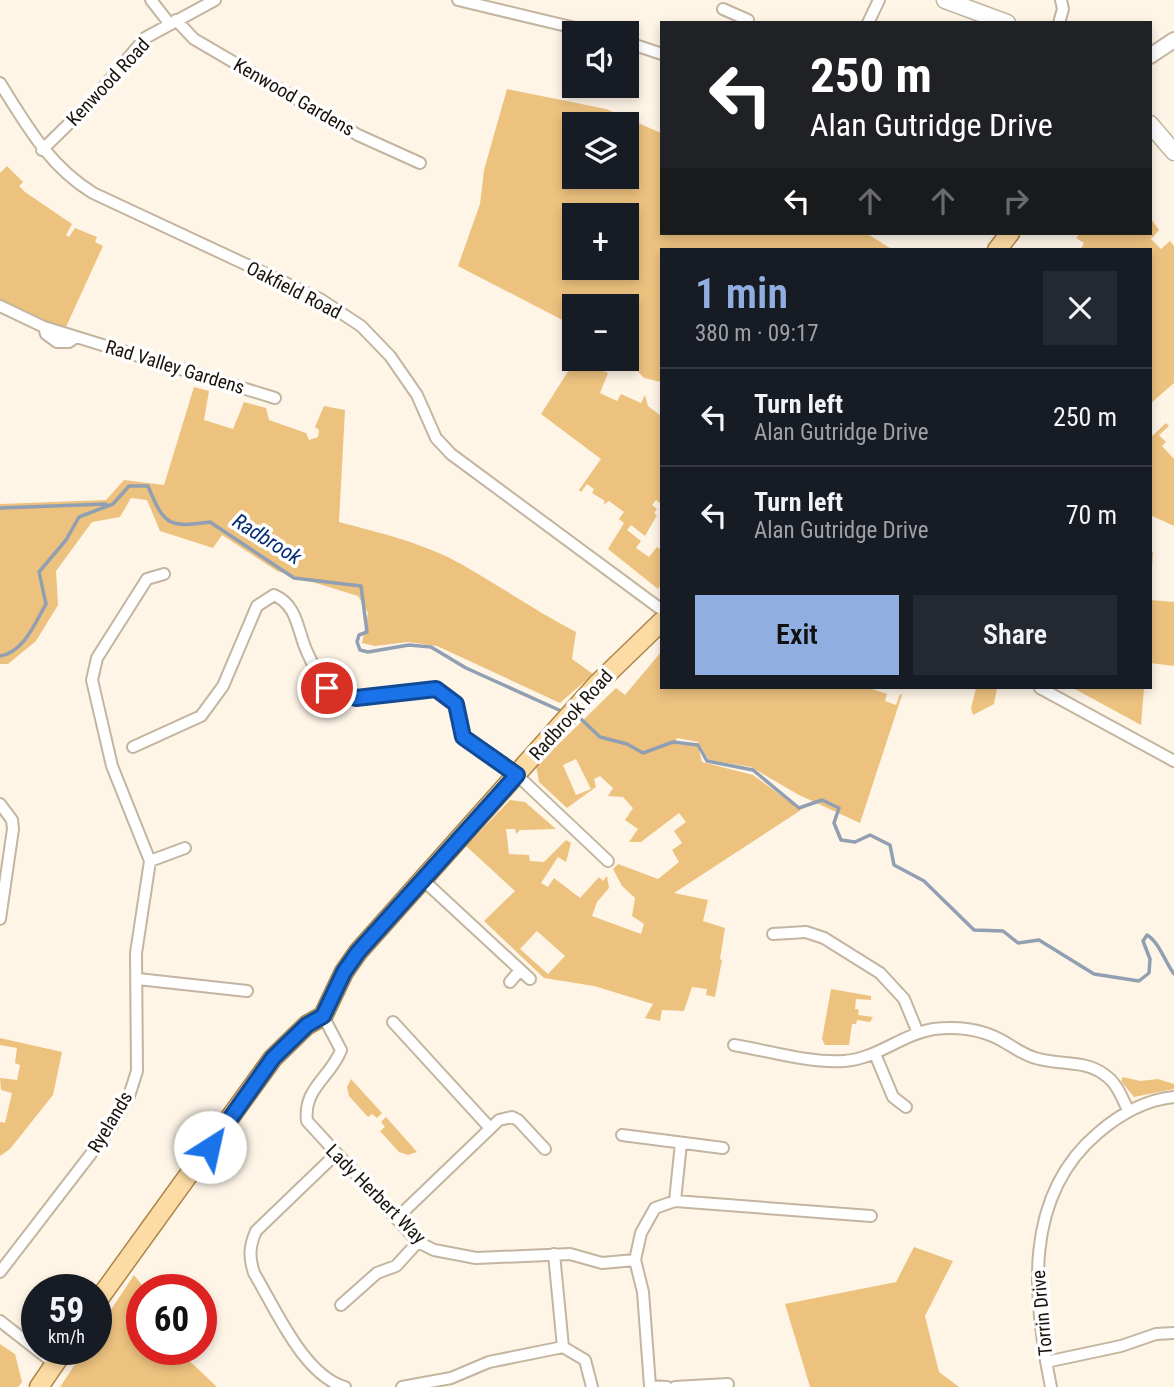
<!DOCTYPE html>
<meta charset="utf-8">
<style>
:root{--surface:#171b24;--page:#242831;--text:#f1f3f6;--muted:#9ea1a6;--line:#363941;--accent:#91aee0}
body{margin:0;font-family:"Roboto Condensed",sans-serif;background:var(--page);color:var(--text);height:100vh;display:flex;flex-direction:column;font-size:26px;white-space:nowrap}
*{box-sizing:border-box;margin:0}
p{font-size:23px;color:var(--muted)}
.icon{flex:none;width:38px;height:38px;fill:none;stroke:currentColor;stroke-width:2;stroke-linecap:round;stroke-linejoin:round}
.map{position:relative;flex:1;overflow:hidden}
.panel{position:absolute;left:660px;top:248px;width:492px;height:441px;display:flex;flex-direction:column;background:var(--surface);border-radius:0px;box-shadow:0 4px 10px #0003}
.panel>*{flex:none}
.top-card{position:absolute;left:660px;top:21px;width:492px;height:214px;border-radius:0px;box-shadow:0 4px 10px #0003;background:#202124;color:#fff;overflow:hidden}
.tools{position:absolute;left:562px;top:21px;display:grid;gap:14px}
.tools a{display:grid;place-items:center;width:77px;height:77px;border-radius:0px;background:var(--surface);box-shadow:0 4px 10px #0003;font-size:35px}
.speed{position:absolute;left:21px;top:1274px;display:flex;gap:14px;font-size:35px;font-weight:700;text-align:center}
.speed>*{display:grid;place-content:center;width:91px;height:91px;border-radius:50%;background:var(--surface);box-shadow:0 4px 10px #0003;line-height:1}
.speed small{font-size:18px;font-weight:400}
.speed .limit{border:10px solid #d22;background:#fff;color:#111}
.pin{position:absolute;display:grid;place-items:center;width:60px;height:60px;color:#fff;margin:-30px;border:4px solid #fff;border-radius:50%;box-shadow:0 2px 7px #0007}
.me{position:absolute;width:77px;margin:-38px;rotate:35deg;stroke-linejoin:round;filter:drop-shadow(0 0 5px #0008)}
.turn{display:flex;align-items:center;gap:24px;height:147px;padding:0 35px;font-size:32px}
.turn .icon{width:91px;height:91px;stroke-width:2.5}
.turn b{display:block;font-size:49px;line-height:60px}
.lanes{display:flex;align-items:center;height:66px;padding:0 35px;background:#0003;justify-content:center;gap:35px;direction:ltr}
.lanes .off{opacity:.35}
.round{display:grid;place-items:center;flex:none;width:74px;height:74px;border-radius:0px;background:var(--page)}
.headline{display:flex;align-items:center;justify-content:space-between;height:119px;padding:0 35px}
h1{font-size:42px;font-weight:600;line-height:52px;color:var(--accent)}
.cta{display:flex;gap:14px;margin-top:auto;padding:14px 35px}
.cta a{flex:1;height:80px;border-radius:0px;background:var(--accent);color:#111;font-size:28px;font-weight:600;line-height:80px;text-align:center}
.cta a+a{background:var(--page);color:var(--text)}
ul{padding:0;list-style:none}
li{display:flex;align-items:center;gap:21px;height:98px;padding:0 35px;border-top:2px solid var(--line)}
li div{flex:1}
li b{display:block;font-size:26px}
li em{font-style:normal}
.map>svg:first-child{display:block}
.green{fill:#edc27f;fill-rule:evenodd}
.lines{fill:none;stroke-linecap:round;stroke-linejoin:round}
.stream{stroke:#919fb3;stroke-width:3.5}
.minor-casing{stroke:#c3b59f;stroke-width:14}
.tertiary-casing{stroke:#c3b59f;stroke-width:18}
.secondary-casing{stroke:#c3b59f;stroke-width:19}
.primary-casing{stroke:#ac8648;stroke-width:21}
.minor{stroke:#fff;stroke-width:10}
.tertiary{stroke:#fff;stroke-width:14}
.secondary{stroke:#fff;stroke-width:16}
.primary{stroke:#fddba4;stroke-width:18}
.route-casing{stroke:#114b97;stroke-width:18}
.route{stroke:#1a73e8;stroke-width:12}
.labels{text-anchor:middle;dominant-baseline:central;stroke-width:7;stroke-linejoin:round;paint-order:stroke}
.street-label{font-size:19px;fill:#19140c;stroke:#fff}
.water-label{font-size:21px;font-style:italic;fill:#062e74;stroke:#fff}
</style>
<div class="map">
<svg width="1174" height="1387" viewBox="0 0 1174 1387">
<rect width="100%" height="100%" fill="#fef5e7"/>
<path class="green" d="M507,89L606,109L661,133L662,233H866L893,250H662L661,382L644,378L626,359V306H574V326L458,266L480,204L484,170ZM574,124H626V177H574ZM574,215H626V268H574Z
M7,166L23,182L19,186L25,192L72,224L66,235L69,237L75,228L97,237L95,242L103,246L65,329L0,302V173Z
M1150,217L1159,230L1151,239L1161,249L1170,241L1174,246V383L1150,404V250H1080L1084,243L1076,238L1080,233H1150Z
M576,359H587L585,364L608,373L600,393L617,401L621,394L641,403L645,395L648,406L661,416V504L656,500L652,505L657,509L654,513L657,515L645,536L631,525L627,530L641,541L636,548L649,557L657,547L661,550V585L658,589L608,549L624,523L619,519L624,512L609,501L603,505L605,501L592,493L594,489L587,484L581,492L579,490L601,459L541,414Z
M194,387L209,391L204,420L233,429L244,402L266,408L269,420L306,433L309,440L318,437L319,430L315,427L324,406L345,410L339,522C380,533 424,543 461,564C500,586 536,611 576,632L572,659L593,674L560,703L437,646L408,642L375,646L362,643L368,613L358,596L277,571L222,535L213,548L160,531L147,500L131,498L120,517L92,522L56,571L58,605L36,641L8,664H0V504L106,500L124,480L164,485Z
M1166,423L1169,426L1159,435L1166,442L1162,446L1174,459V526L1150,515V438Z
M1150,551L1153,552L1150,600L1174,602V666L1150,663Z
M661,652L662,688H869L887,694L885,701L896,705L900,694L902,695L860,823L799,795L751,767L709,760L698,742L677,738L675,744L698,746L702,762L753,775L801,810L674,893L708,900L703,921L725,928L720,959L722,960L715,997L706,995L707,989L692,987L684,1011L662,1010L660,1021L645,1018L653,1004L594,986L544,978L484,921L515,891L466,846L510,800L525,802L556,829L520,830L516,834L515,829H506L509,854L529,855L530,861L544,862L566,840L571,843L566,862L558,857L541,883L548,887L554,878L580,898L599,877L603,881L607,876L609,888L597,902L592,916L641,934L644,924L632,916L635,898L622,886L613,869L618,864L658,879L679,862L672,850L682,843L674,831L686,822L679,813L641,842H629L638,829L625,820L633,808L623,797L608,796L613,788L600,776L594,779L596,787L567,808L539,782L536,766L616,688L625,695ZM576,759L591,789L576,795L563,765ZM537,931L565,956L548,974L520,949Z
M976,688H997L994,704L973,715L971,708Z
M1073,688H1144L1141,725Z
M831,989L871,996V1000L856,999L855,1009L859,1010L858,1015L873,1017L870,1022L857,1020L856,1024H852L849,1045H825L822,1039Z
M0,1038L62,1052L53,1095L10,1149L0,1156V1122L5,1123L12,1093L1,1090L0,1078L17,1080L20,1065L15,1063L17,1048L0,1045Z
M1123,1077L1140,1081L1158,1079L1174,1084V1089L1134,1097L1121,1081Z
M351,1079L382,1113L377,1118L372,1114L368,1117L349,1096L347,1087Z
M386,1117L417,1152L408,1155L399,1152L380,1131L385,1127L381,1122Z
M914,1247L953,1261L925,1316L939,1372L959,1387H810L785,1304L896,1282Z
M134,1275L146,1290H142V1349H177L217,1387H60L85,1349H96V1332Z
M0,1344L15,1354L22,1382L18,1387H0Z"/>
<g class="lines">
<path class="stream" d="M0,508L106,504
M0,656C24,652 35,623 46,604L39,572L66,540L79,517L113,504L129,486H148C164,525 168,528 210,522L294,578L361,586L367,632L359,635L357,642L360,650L368,652L409,645L431,647L466,668L559,710
M581,719L600,737L627,744L643,753L673,742L698,745L707,761L753,770L799,808L822,800L839,808L834,823L841,840L855,842L870,835L890,845L894,865L924,881L974,930L1003,931L1018,943L1039,940L1094,974L1139,981L1149,973L1150,959L1143,941L1147,935C1159,942 1165,962 1174,974"/>
<g class="minor-casing">
<path id="minor" d="M151,0L169,23
M458,0L596,33
M723,9L748,20L747,23
M176,20L194,39L358,135L420,163
M868,23L879,0
M1059,23L1063,9L1061,0
M626,42L662,54
M0,83C27,126 49,166 93,193L320,299L361,326L390,356L417,395L436,438L451,454L662,610
M42,150L92,101L145,38L215,0
M0,306L44,327L275,398
M44,327L46,334L57,342H69L76,337
M1040,688L1174,761
M133,747L201,716L223,686L257,606L274,595C299,606 297,632 308,654C313,666 320,677 327,688L357,698L436,689L456,704L463,737L517,775L608,861
M0,804L12,820L13,829L0,919
M150,861L185,848
M422,879L530,979
M773,934L806,932L824,938L880,973L904,999L918,1033
M138,979L247,991
M510,982L520,970
M323,1016L341,1050C331,1077 303,1088 307,1121L418,1242L434,1250L476,1258L570,1254L602,1263L635,1260L641,1233L655,1208L675,1201L871,1216
M393,1022L490,1128
M734,1045C769,1051 808,1063 844,1061C877,1059 902,1034 934,1029C956,1026 981,1029 1001,1040C1014,1047 1024,1056 1039,1059C1061,1065 1086,1060 1105,1075C1117,1083 1122,1098 1128,1110
M875,1054L893,1097L906,1107
M622,1135L723,1148
M335,1155L256,1231C249,1247 249,1257 254,1273C275,1308 304,1376 345,1387
M675,1201L681,1143
M397,1218L499,1120L512,1117L518,1120L545,1149
M635,1260L643,1292L650,1386L667,1387
M0,1272L107,1133L129,1096L137,1071L136,953L150,861L112,766L92,680L97,658L147,579L164,574
M341,1305L377,1273L396,1266L418,1242
M0,1321L55,1364
M563,1347L585,1360L592,1387
M1046,1362L1121,1346L1156,1334L1174,1333
M402,1387L451,1378L489,1362L563,1347L554,1254
M675,1387L728,1384
M1051,1387C1033,1299 1022,1197 1098,1133C1120,1114 1145,1100 1174,1097"/>
</g>
<g class="tertiary-casing">
<path id="tertiary" d="M1150,56L1174,40"/>
</g>
<g class="secondary-casing">
<path id="secondary" d="M945,0L1007,23
M1150,124L1174,152"/>
</g>
<g class="primary-casing">
<path id="primary" d="M997,250L1010,233
M96,1303L273,1058L307,1025L323,1016L344,972L358,952L597,684L662,621
M39,1387L65,1349"/>
</g>
<use href="#minor" class="minor"/>
<use href="#tertiary" class="tertiary"/>
<use href="#secondary" class="secondary"/>
<use href="#primary" class="primary"/>
</g>
<g class="lines">
<g class="route-casing">
<path id="route" d="M210,1147L273,1058L307,1025L323,1016L344,972L358,952L517,775L463,737L456,704L436,689L356,698L327,688"/>
</g>
<use href="#route" class="route"/>
</g>
<g class="labels">
<g class="street-label">
<text transform="translate(108 82) rotate(-47)">Kenwood Road</text>
<text transform="translate(294 97) rotate(30)">Kenwood Gardens</text>
<text transform="translate(294 290) rotate(27)">Oakfield Road</text>
<text transform="translate(175 367) rotate(17)">Rad Valley Gardens</text>
<text transform="translate(571 715) rotate(-48)">Radbrook Road</text>
<text transform="translate(110 1122) rotate(-59)">Ryelands</text>
<text transform="translate(376 1194) rotate(45)">Lady Herbert Way</text>
<text transform="translate(1042 1313) rotate(-95)">Torrin Drive</text>
</g>
<g class="water-label">
<text transform="translate(267 539) rotate(32)">Radbrook</text>
</g>
</g>
</svg>
<div class="tools">
<a><svg class="icon" aria-label="sound" viewBox="0 0 24 24"><path d="M4 9h4l5-4v14l-5-4H4zM17 9q2 3 0 6"/></svg></a>
<a><svg class="icon" aria-label="layers" viewBox="0 0 24 24"><path d="M12 4l9 5-9 5-9-5zM3 14l9 5 9-5"/></svg></a>
<a>+</a>
<a>−</a>
</div>
<div class="speed"><div>59<small>km/h</small></div><div class="limit">60</div></div>
<div class="pin" style="left:327px;top:688px;background:#d93025"><svg class="icon" aria-label="arrive" viewBox="0 0 24 24"><path d="M6 21V4h12l-3 4 3 4H6"/></svg></div>
<svg class="me" style="left:210px;top:1147px" viewBox="-20 -20 40 40"><circle r="19" fill="#fff"/><path d="M0-13L10 11 0 6-10 11z" fill="#1a73e8"/></svg>
<div class="top-card">
<div class="turn"><svg class="icon" aria-label="left" viewBox="0 0 24 24"><path d="M17 20v-9H6M10 6l-5 5 5 5"/></svg><div><b>250 m</b>Alan Gutridge Drive</div></div>
<div class="lanes"><svg class="icon" aria-label="left" viewBox="0 0 24 24"><path d="M17 20v-9H6M10 6l-5 5 5 5"/></svg><svg class="icon off" aria-label="ahead" viewBox="0 0 24 24"><path d="M12 20V5M6 11l6-6 6 6"/></svg><svg class="icon off" aria-label="ahead" viewBox="0 0 24 24"><path d="M12 20V5M6 11l6-6 6 6"/></svg><svg class="icon off" aria-label="right" viewBox="0 0 24 24"><path d="M7 20v-9h11M14 6l5 5-5 5"/></svg></div>
</div>
<section class="panel">
<div class="headline"><div><h1>1 min</h1><p>380 m · 09:17</p></div><a class="round"><svg class="icon" aria-label="close" viewBox="0 0 24 24"><path d="M6 6l12 12M18 6L6 18"/></svg></a></div>
<ul>
<li><svg class="icon" aria-label="left" viewBox="0 0 24 24"><path d="M17 20v-9H6M10 6l-5 5 5 5"/></svg><div><b>Turn left</b><p>Alan Gutridge Drive</p></div><em>250 m</em></li>
<li><svg class="icon" aria-label="left" viewBox="0 0 24 24"><path d="M17 20v-9H6M10 6l-5 5 5 5"/></svg><div><b>Turn left</b><p>Alan Gutridge Drive</p></div><em>70 m</em></li>
</ul>
<div class="cta"><a>Exit</a><a>Share</a></div>
</section>
</div>
